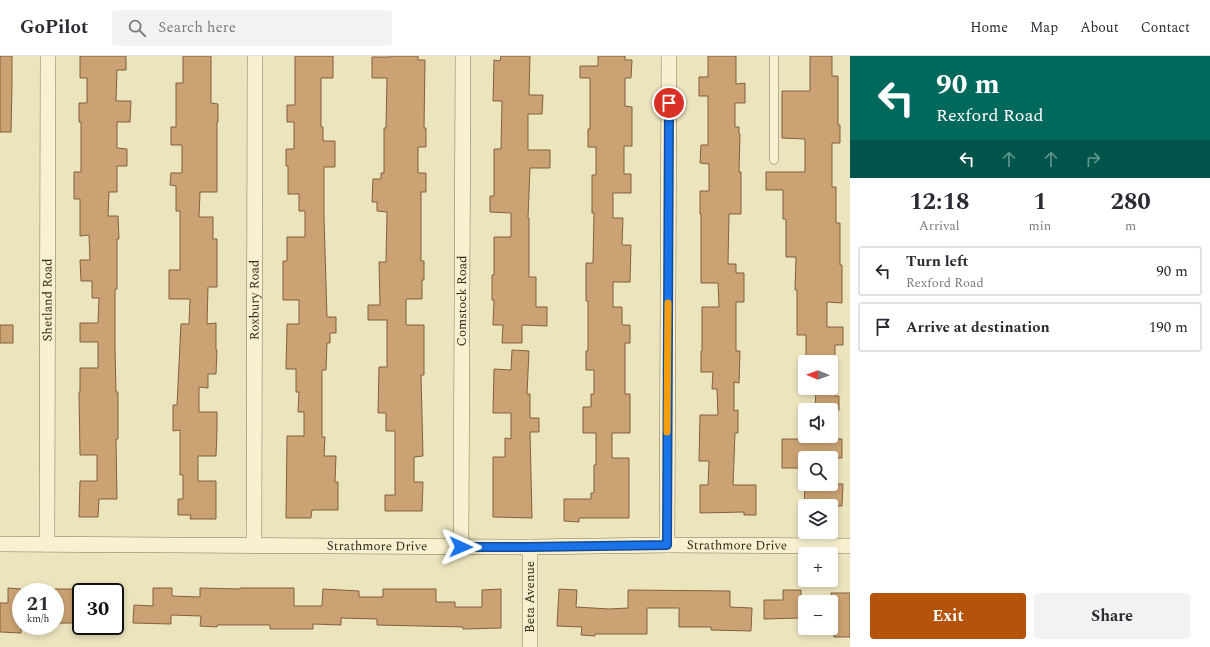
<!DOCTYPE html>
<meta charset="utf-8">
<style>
:root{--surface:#fff;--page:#f2f2f3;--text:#2b2b33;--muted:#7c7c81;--line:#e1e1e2;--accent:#b45309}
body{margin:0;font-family:Spectral,serif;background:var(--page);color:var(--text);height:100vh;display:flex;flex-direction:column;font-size:15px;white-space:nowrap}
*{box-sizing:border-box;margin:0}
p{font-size:13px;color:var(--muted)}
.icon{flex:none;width:22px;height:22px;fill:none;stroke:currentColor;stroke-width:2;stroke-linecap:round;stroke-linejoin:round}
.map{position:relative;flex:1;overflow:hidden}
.sheet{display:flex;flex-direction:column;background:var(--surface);width:360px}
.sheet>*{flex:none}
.guide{background:#00695c;color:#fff;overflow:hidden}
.needle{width:26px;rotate:271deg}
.controls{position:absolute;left:798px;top:299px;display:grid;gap:8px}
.controls a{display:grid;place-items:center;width:40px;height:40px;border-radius:4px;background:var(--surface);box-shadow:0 2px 6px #0003;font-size:20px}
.speed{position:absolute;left:12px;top:527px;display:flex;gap:8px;font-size:20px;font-weight:700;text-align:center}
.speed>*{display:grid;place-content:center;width:52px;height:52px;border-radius:50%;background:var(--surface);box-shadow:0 2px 6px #0003;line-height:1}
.speed small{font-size:10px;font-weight:400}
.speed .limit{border:2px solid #111;border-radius:6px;background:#fff;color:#111}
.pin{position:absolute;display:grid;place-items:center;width:34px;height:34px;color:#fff;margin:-17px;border:2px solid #fff;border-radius:50%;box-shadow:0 1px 4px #0007}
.me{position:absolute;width:44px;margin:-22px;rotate:91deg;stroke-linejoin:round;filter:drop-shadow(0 0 3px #0008)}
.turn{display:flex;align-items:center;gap:14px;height:84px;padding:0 20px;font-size:18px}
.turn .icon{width:52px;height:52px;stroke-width:2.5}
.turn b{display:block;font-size:28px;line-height:34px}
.lanes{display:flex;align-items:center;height:38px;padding:0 20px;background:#0003;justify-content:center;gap:20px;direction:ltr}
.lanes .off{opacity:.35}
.eta{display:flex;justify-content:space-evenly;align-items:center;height:68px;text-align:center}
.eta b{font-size:24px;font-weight:700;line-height:28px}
.primary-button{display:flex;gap:8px;margin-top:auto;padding:8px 20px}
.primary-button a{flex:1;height:46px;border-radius:4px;background:var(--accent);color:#fff;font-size:16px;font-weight:700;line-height:46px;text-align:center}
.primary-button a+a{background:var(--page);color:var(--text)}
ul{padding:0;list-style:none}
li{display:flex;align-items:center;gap:12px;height:50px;margin:0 8px 6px;padding:0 12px;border:2px solid var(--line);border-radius:4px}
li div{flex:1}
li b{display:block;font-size:15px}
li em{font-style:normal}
header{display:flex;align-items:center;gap:24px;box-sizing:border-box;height:56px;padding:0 20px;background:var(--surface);border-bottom:1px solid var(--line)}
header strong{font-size:19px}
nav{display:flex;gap:22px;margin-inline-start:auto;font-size:14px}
.search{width:280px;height:36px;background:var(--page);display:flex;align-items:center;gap:10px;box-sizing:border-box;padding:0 14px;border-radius:4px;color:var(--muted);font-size:15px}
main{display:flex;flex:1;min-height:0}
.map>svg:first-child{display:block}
.building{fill:#caa273;stroke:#82613d}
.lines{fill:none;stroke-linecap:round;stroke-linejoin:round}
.lane-casing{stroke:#837457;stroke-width:9}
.street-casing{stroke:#837457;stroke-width:16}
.lane{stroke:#f8f0d0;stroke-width:8}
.street{stroke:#f8f0d0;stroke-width:15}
.route-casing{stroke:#114b97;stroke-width:10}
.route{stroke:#1a73e8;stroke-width:7}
.slow{stroke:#f59e0b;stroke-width:7}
.labels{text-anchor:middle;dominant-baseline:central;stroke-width:3;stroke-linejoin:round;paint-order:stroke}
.street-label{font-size:13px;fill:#332a1b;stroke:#f4edcc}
</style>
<header>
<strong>GoPilot</strong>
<div class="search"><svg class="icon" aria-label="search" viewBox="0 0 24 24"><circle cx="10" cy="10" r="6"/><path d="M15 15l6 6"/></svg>Search here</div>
<nav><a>Home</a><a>Map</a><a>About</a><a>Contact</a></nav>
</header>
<main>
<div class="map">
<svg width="850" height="591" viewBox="0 0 850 591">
<rect width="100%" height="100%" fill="#ece4bd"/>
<path class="building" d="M0,0H12V28L11,76H0Z
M80,0H126V14H117L116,45H131L130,66H117V92L127,93V110H117V136H109L108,160H118L119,183H117V233H115V292L116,336H118V383H116L117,443H99L98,461H79L80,425H97V399H80L79,336H80V312H98V286H80V267H98L99,242H92V225H81L80,204H90L89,179L80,180V143H74V116H81V66H79V47H87V22H80Z
M183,0H211V47L218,48V66H217V136H200L199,161H213V183H217V231H208L207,268L216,267V294H217L216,318H208V332L199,331V356H217V374L216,400H198V425H216V463H190L191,459H178V443H183V419H180V374L173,375V349H177L181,268H189L190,243H169V214H180V155H176V130L170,129L171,117H182V89H171V71H176V27H183Z
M295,0H333V22H321V71H323V85H335V111H324V161L327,261H336V277H330V287H327L326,314H322V381H325L324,400H336L335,426H338V454H312L311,462H286L287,380H304V356H298L299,336H296V313H286L287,268H299V244H283V205H287V181H305V155H299V138H288V110H286V93H294V66H287V49H295Z
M391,0H418V4H425L424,72H426V91H418V117H426V136H421V205H424V224H422V243H406V269H424V319H421L423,400L414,401V426H423L422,455H385V439H395V375H386V357H378L379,311H387V264H368V249H380L379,206H386L387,156L377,155V146H372L373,123H381V117H384V72H386L387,22H372V1H391Z
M501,0H530L529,39H543L542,58H528V94H550V112H530L528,162H529V221H536V251H547V270L522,269V287H502L503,269H493L494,244H492V219H494V181H511V157L490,156V140H494V93H501L502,45H493L494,4L500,5Z
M598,0H625V4H632L631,22H625V50L632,51V90H624V118H631V137H613V162H623L622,189H631L630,226H613V251H622V269H630V287H625V338H630V377H612V402H629V462H579V466L564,465V443H591V437H594V409H596V377H583V351H591V338H594V314H586V295H588V245H586V207H593L594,157H592V119H596V91H588V73H590V22H580V10H598Z
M708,0H736V28L745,27V47H735V71H739V78H740L739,116H741V158H729L728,208H736V217H744V246H736V295H740L739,327L734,326V355L738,354V377H735L733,429H756V459H744V456L700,457V429H708L709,405H699L700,359H718L717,333H712L713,316H701V295H702V251H719L718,227H701V158H700V135H709V108L700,107L701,89H708V40H699V21H708Z
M810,0H832V20H838V69H840V87H832V131H836V167H840V209H842V247L827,246V271H843V289H835V306H806V279H797V234H795L796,201H786V163H783V134H766V116H805V83L782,82V35H810Z
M0,269H13V287H0Z
M512,294L529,295L527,338H530V362H539V376H530L532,462L493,461V401H505V382L511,383V357H493L494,313L511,314Z
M816,332H835V340H839V354H815Z
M782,383H842V402H805V412H782Z
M805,428H843L842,450H804Z
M8,532L21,533V577L0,576V547H8Z
M153,532H172V540L200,541V532L240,533V532H294V550H322L323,533L359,535V541H383V533H436V546H455V551H482V534L501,533V572L463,573V571L377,569V563L341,562V569L313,568V573H270V569H217V571L200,570L201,560L171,559V568L133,567L134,549L153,550Z
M55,533H77L78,567H55Z
M559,533L577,534L576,551L609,553L628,552V534L730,535V551L752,552L751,575L711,574V571H679V552H647V578H595V580L581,579L582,571L557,570Z
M783,534H801V562L764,563V544H783Z
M831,537H850V581H834V564H831Z"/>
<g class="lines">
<g class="lane-casing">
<path id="lane" d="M774,104V0"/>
</g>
<g class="street-casing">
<g id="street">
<path id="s1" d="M0,488L530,491L667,489L850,490"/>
<path id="s2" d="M47,488L48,0"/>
<path id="s3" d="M254,489L255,0"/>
<path d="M667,489L669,0"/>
<path id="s4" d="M461,491L463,0"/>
<path d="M530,591V491"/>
</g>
</g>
<use href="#lane" class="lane"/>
<use href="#street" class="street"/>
</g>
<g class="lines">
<g class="route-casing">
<path id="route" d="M461,491H530L667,489L669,47"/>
</g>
<use href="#route" class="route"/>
<path class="slow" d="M667,376L668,247"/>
</g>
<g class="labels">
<g class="street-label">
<text stroke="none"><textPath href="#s2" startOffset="244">Shetland Road</textPath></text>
<text stroke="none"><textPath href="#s3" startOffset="245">Roxbury Road</textPath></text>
<text stroke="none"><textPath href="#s4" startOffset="246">Comstock Road</textPath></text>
<text stroke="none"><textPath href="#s1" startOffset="377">Strathmore Drive</textPath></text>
<text stroke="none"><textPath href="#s1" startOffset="737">Strathmore Drive</textPath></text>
<text transform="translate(530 541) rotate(-90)">Beta Avenue</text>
</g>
</g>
</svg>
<div class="controls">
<a><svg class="needle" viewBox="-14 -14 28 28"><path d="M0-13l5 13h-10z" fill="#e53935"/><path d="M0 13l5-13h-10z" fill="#7c7c81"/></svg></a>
<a><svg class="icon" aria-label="sound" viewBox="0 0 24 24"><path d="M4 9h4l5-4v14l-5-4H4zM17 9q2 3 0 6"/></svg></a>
<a><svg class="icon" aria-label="search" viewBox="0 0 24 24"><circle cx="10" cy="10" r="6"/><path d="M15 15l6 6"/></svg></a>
<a><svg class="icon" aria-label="layers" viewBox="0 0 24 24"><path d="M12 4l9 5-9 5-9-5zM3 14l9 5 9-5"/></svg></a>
<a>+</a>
<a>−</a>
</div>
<div class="speed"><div>21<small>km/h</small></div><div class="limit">30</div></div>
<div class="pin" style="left:669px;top:47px;background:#d93025"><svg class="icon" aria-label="arrive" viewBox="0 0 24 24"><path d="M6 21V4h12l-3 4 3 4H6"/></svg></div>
<svg class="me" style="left:461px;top:491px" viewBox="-20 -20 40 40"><path d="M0-17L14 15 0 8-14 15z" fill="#1a73e8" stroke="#fff" stroke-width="4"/></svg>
</div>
<section class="sheet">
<div class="guide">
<div class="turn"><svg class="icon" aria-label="left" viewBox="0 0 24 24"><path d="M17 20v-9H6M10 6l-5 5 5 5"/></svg><div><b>90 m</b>Rexford Road</div></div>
<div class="lanes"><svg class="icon" aria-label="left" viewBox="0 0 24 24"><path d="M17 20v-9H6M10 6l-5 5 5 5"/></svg><svg class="icon off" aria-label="ahead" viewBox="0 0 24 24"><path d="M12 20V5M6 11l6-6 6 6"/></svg><svg class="icon off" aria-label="ahead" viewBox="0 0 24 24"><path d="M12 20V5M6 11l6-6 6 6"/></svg><svg class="icon off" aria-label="right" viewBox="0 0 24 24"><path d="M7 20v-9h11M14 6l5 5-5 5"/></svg></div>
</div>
<div class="eta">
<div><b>12:18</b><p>Arrival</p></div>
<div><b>1</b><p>min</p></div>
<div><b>280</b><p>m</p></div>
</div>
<ul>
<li><svg class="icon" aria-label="left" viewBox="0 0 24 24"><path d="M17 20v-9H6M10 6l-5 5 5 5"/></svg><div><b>Turn left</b><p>Rexford Road</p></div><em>90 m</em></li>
<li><svg class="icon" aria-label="arrive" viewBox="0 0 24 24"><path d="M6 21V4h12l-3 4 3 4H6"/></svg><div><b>Arrive at destination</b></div><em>190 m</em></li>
</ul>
<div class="primary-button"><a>Exit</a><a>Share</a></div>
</section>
</main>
